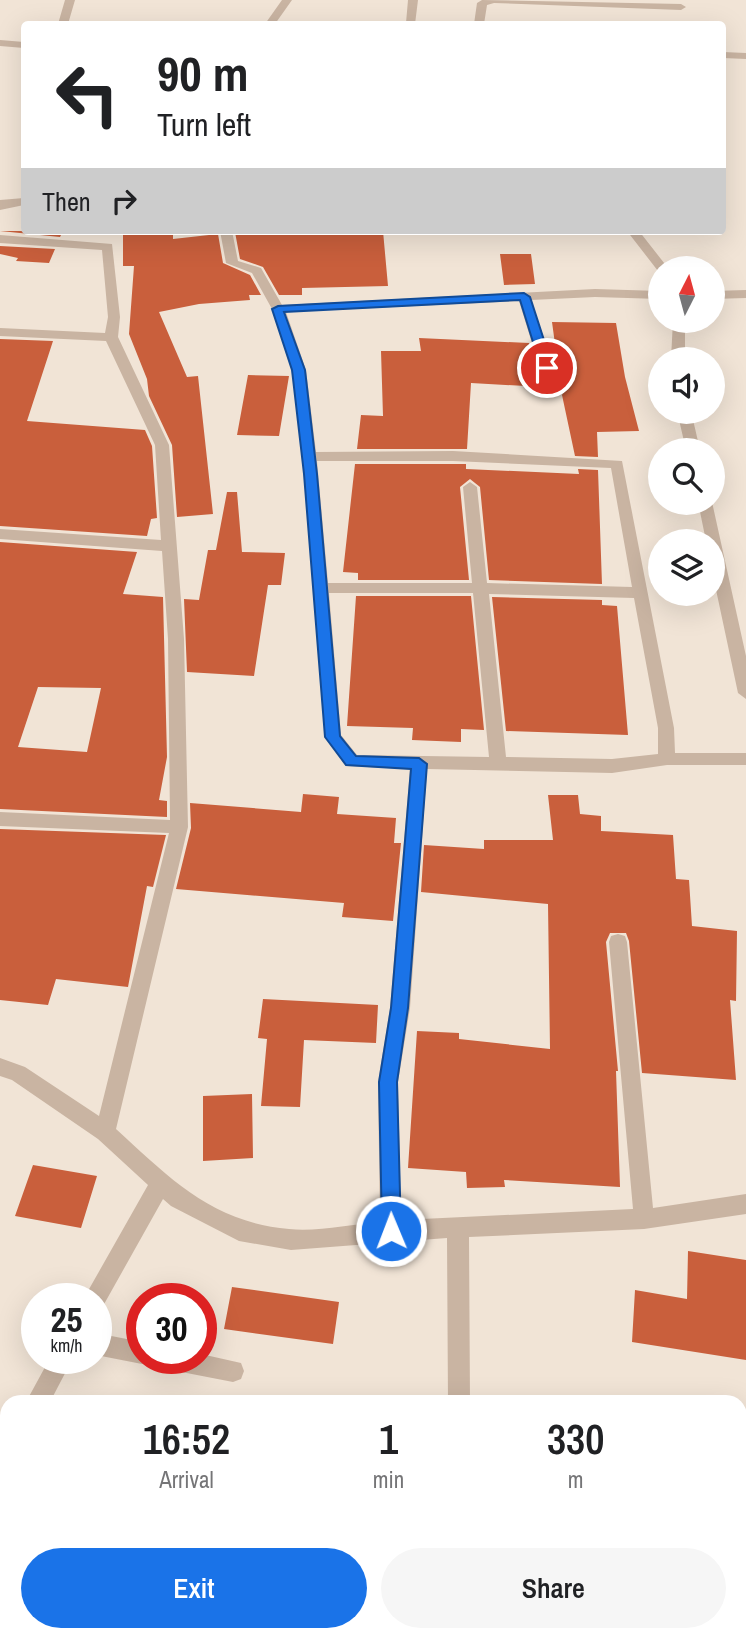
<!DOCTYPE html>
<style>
:root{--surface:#fff;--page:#f6f6f6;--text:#202124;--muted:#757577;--accent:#1a73e8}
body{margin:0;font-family:"Archivo Narrow",sans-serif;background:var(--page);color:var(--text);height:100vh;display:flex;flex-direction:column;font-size:26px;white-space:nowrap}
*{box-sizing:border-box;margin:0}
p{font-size:23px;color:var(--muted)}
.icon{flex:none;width:38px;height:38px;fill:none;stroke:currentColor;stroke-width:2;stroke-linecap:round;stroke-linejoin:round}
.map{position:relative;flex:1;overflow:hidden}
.drawer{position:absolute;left:0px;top:1395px;width:747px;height:247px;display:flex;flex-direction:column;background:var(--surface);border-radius:21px 21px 0 0;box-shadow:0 7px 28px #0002}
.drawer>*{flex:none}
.hud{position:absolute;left:21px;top:21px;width:705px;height:214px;border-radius:7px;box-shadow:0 7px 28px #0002;background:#fff;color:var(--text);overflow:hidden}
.needle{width:46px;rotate:6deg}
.tools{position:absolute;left:648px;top:256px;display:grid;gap:14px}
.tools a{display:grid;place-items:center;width:77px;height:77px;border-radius:50%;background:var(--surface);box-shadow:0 7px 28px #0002;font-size:35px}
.speed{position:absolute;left:21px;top:1283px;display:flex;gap:14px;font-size:35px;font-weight:700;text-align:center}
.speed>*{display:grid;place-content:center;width:91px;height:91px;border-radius:50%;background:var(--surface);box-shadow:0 7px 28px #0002;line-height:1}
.speed small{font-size:18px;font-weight:400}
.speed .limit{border:10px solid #d22;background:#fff;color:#111}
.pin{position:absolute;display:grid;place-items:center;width:60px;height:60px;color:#fff;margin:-30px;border:4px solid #fff;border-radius:50%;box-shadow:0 2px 7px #0007}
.me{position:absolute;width:77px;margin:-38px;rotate:359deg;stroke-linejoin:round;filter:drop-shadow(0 0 5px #0008)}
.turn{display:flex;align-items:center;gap:24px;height:147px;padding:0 21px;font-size:32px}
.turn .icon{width:91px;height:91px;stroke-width:2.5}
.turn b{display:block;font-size:49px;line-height:60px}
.then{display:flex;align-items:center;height:66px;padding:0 21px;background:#0003;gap:14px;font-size:26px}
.eta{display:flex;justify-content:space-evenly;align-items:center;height:119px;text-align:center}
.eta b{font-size:42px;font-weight:600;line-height:49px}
.primary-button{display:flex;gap:14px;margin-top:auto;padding:14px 21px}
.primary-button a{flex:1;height:80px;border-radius:42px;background:var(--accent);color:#fff;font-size:28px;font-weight:600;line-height:80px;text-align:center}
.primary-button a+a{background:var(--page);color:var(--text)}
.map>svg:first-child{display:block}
.building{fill:#c95f3c;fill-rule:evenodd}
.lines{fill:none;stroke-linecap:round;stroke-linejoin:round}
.minor{fill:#c9b4a2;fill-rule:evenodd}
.route{fill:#1a73e8;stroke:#114b97;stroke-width:2}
</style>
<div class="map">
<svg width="746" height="1640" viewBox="0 0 746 1640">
<rect width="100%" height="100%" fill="#f1e4d6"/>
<path class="building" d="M0,231H63L60,237Z
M123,231H173V239L218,234L223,263L250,275L261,295H249L250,300L199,304L159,312L187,377L198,376L213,514L177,517L172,445L149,396L147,379L129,334L134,266H123Z
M283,231L284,235L383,231L388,286L302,288V295H279L263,267L240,259L235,232Z
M0,246L55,249L49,263L16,261L18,258L0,254Z
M500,254H531L535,284L504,285Z
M552,322L616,323L625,377L639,431L597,432L598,457L575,456L562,395L564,391L548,344H555Z
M419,338L529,343L543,387L471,383L467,449H357L361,415L383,416L381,351H421Z
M0,339L53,341L27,421L145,430L152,446L157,518L151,519L147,536L0,526Z
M248,375L289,376L279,436L237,435Z
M355,464H466V469L579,474L578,469L598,470L602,584L489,580L480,487L470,479L460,487L469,580H358V573L343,572Z
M227,492H237L242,552L285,553L281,585H268L254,676L187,672L184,599L199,600L208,550H216Z
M0,542L137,552L123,594L163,597L167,757L159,800L167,801V817L0,809ZM38,687L101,688L87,752L18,747Z
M356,596H471L484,730L461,729V742L412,740L413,728L347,726Z
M492,597L602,600V605L617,606L628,735L506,731Z
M303,794L339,797L337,814L396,818L394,843H401L393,921L342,917L344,903L176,889L191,828L190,803L301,812Z
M548,795H578L580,814L601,816V831L673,835L676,879L689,880L692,926L737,931L736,1001L730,1000L736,1080L642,1073L629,941L626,933H610L606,942L618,1071H616L620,1187L504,1180L505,1187L467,1188L466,1172L408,1168L417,1031L459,1033V1039L550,1049L548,904L421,892L424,845L484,849V840H553Z
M0,829L166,835L153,887L147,886L128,987L56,979L48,1005L0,1000Z
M263,999L378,1005L376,1043L304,1040L300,1107L261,1106L267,1039L258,1038Z
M252,1094L253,1158L203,1161V1096Z
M33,1165L97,1176L81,1228L15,1216Z
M688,1251L746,1260V1360L632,1342L635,1290L687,1299Z
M232,1287L339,1302L333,1344L224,1329Z"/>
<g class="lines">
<path class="minor" d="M65,0H75L68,24H58Z
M282,0H292L275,24H265Z
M408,0H418L415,24L406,23Z
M482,0L681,4L686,7L681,10L494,3L487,5L484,24H474L477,3Z
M0,40L24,42V48L0,46Z
M723,52L746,53V59L723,58Z
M24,198V205L0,210V200Z
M220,231H232L238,261L261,268L282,305L595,289L660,291V299L595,297L531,300L561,392L554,396L547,392L519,301L286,312L306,370L316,452L453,451L622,461L674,728L675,753H746V765H667L612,773L427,769L410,1008L398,1082L401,1220L633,1209L609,942L611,936L618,934L625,936L627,942L653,1208L746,1194V1214L644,1229L469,1237L470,1402H448L447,1238L291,1250L239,1241L171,1206L163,1199L103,1306L96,1308V1298H84L148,1185L98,1139L12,1080L0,1076V1058L25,1067L99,1116L169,833L0,826V812L170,820L168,639L162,551L0,539V529L161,540L155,445L106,341L0,336V328L105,333L108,317L102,250L0,243V235L112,244L120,317L118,337L169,445L184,639L188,827L116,1129C170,1178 211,1222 289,1229C318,1232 351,1224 380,1222L378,1082L390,1008L410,769L346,766L325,737L304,474L292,370L272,309L252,273L226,263ZM317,461H453L611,468L632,587L487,583L477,487L470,482L463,487L472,583H328ZM329,593H473L489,757L357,755L341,735ZM489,594L634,598L658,728V754L612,759L506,757Z
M627,231H639L668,268H660L658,271Z
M746,290V298L712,299V291Z
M673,320H685V359H671Z
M677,411H691L700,450H686Z
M698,502H712L746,656V699L738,693L712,571V541H706Z
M96,1333L142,1342V1358H151L150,1361L142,1364L96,1355Z
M201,1354L241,1363L244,1371L241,1379L233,1382L166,1369L158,1366L155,1358H201Z
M50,1358H73L50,1402H26Z
M7,1444V1477L0,1480V1447Z
M468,1634H493L494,1640H468Z"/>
</g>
<path class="route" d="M524,293L530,297L553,368L551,370L541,368L520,300L284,312L305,370L317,474L340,736L356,756L419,758L427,764L408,1008L397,1082L401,1231L398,1238L391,1240L384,1238L382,1231L379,1082L391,1008L411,769L346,765L325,737L304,474L292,370L272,309L278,306Z"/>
</svg>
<div class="tools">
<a><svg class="needle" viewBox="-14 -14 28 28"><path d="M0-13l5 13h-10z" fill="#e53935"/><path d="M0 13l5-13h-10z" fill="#757577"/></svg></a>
<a><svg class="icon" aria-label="sound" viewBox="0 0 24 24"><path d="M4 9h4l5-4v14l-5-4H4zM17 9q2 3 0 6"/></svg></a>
<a><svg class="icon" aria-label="search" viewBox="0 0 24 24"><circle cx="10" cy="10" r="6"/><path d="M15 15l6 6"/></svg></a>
<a><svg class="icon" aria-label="layers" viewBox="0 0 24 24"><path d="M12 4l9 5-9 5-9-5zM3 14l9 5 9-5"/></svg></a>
</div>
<div class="speed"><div>25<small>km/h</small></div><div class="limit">30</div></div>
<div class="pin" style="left:547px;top:368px;background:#d93025"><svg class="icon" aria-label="arrive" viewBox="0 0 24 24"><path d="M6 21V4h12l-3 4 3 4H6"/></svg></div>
<svg class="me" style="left:391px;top:1231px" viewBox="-20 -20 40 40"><circle r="17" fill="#1a73e8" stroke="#fff" stroke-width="3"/><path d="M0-11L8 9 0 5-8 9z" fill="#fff"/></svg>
<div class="hud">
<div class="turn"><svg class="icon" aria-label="left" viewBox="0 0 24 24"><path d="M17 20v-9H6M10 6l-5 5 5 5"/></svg><div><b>90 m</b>Turn left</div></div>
<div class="then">Then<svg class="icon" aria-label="right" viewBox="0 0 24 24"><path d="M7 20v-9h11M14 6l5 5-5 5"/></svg></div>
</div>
<section class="drawer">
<div class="eta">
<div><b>16:52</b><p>Arrival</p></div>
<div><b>1</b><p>min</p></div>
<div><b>330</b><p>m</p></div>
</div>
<div class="primary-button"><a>Exit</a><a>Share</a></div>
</section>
</div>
